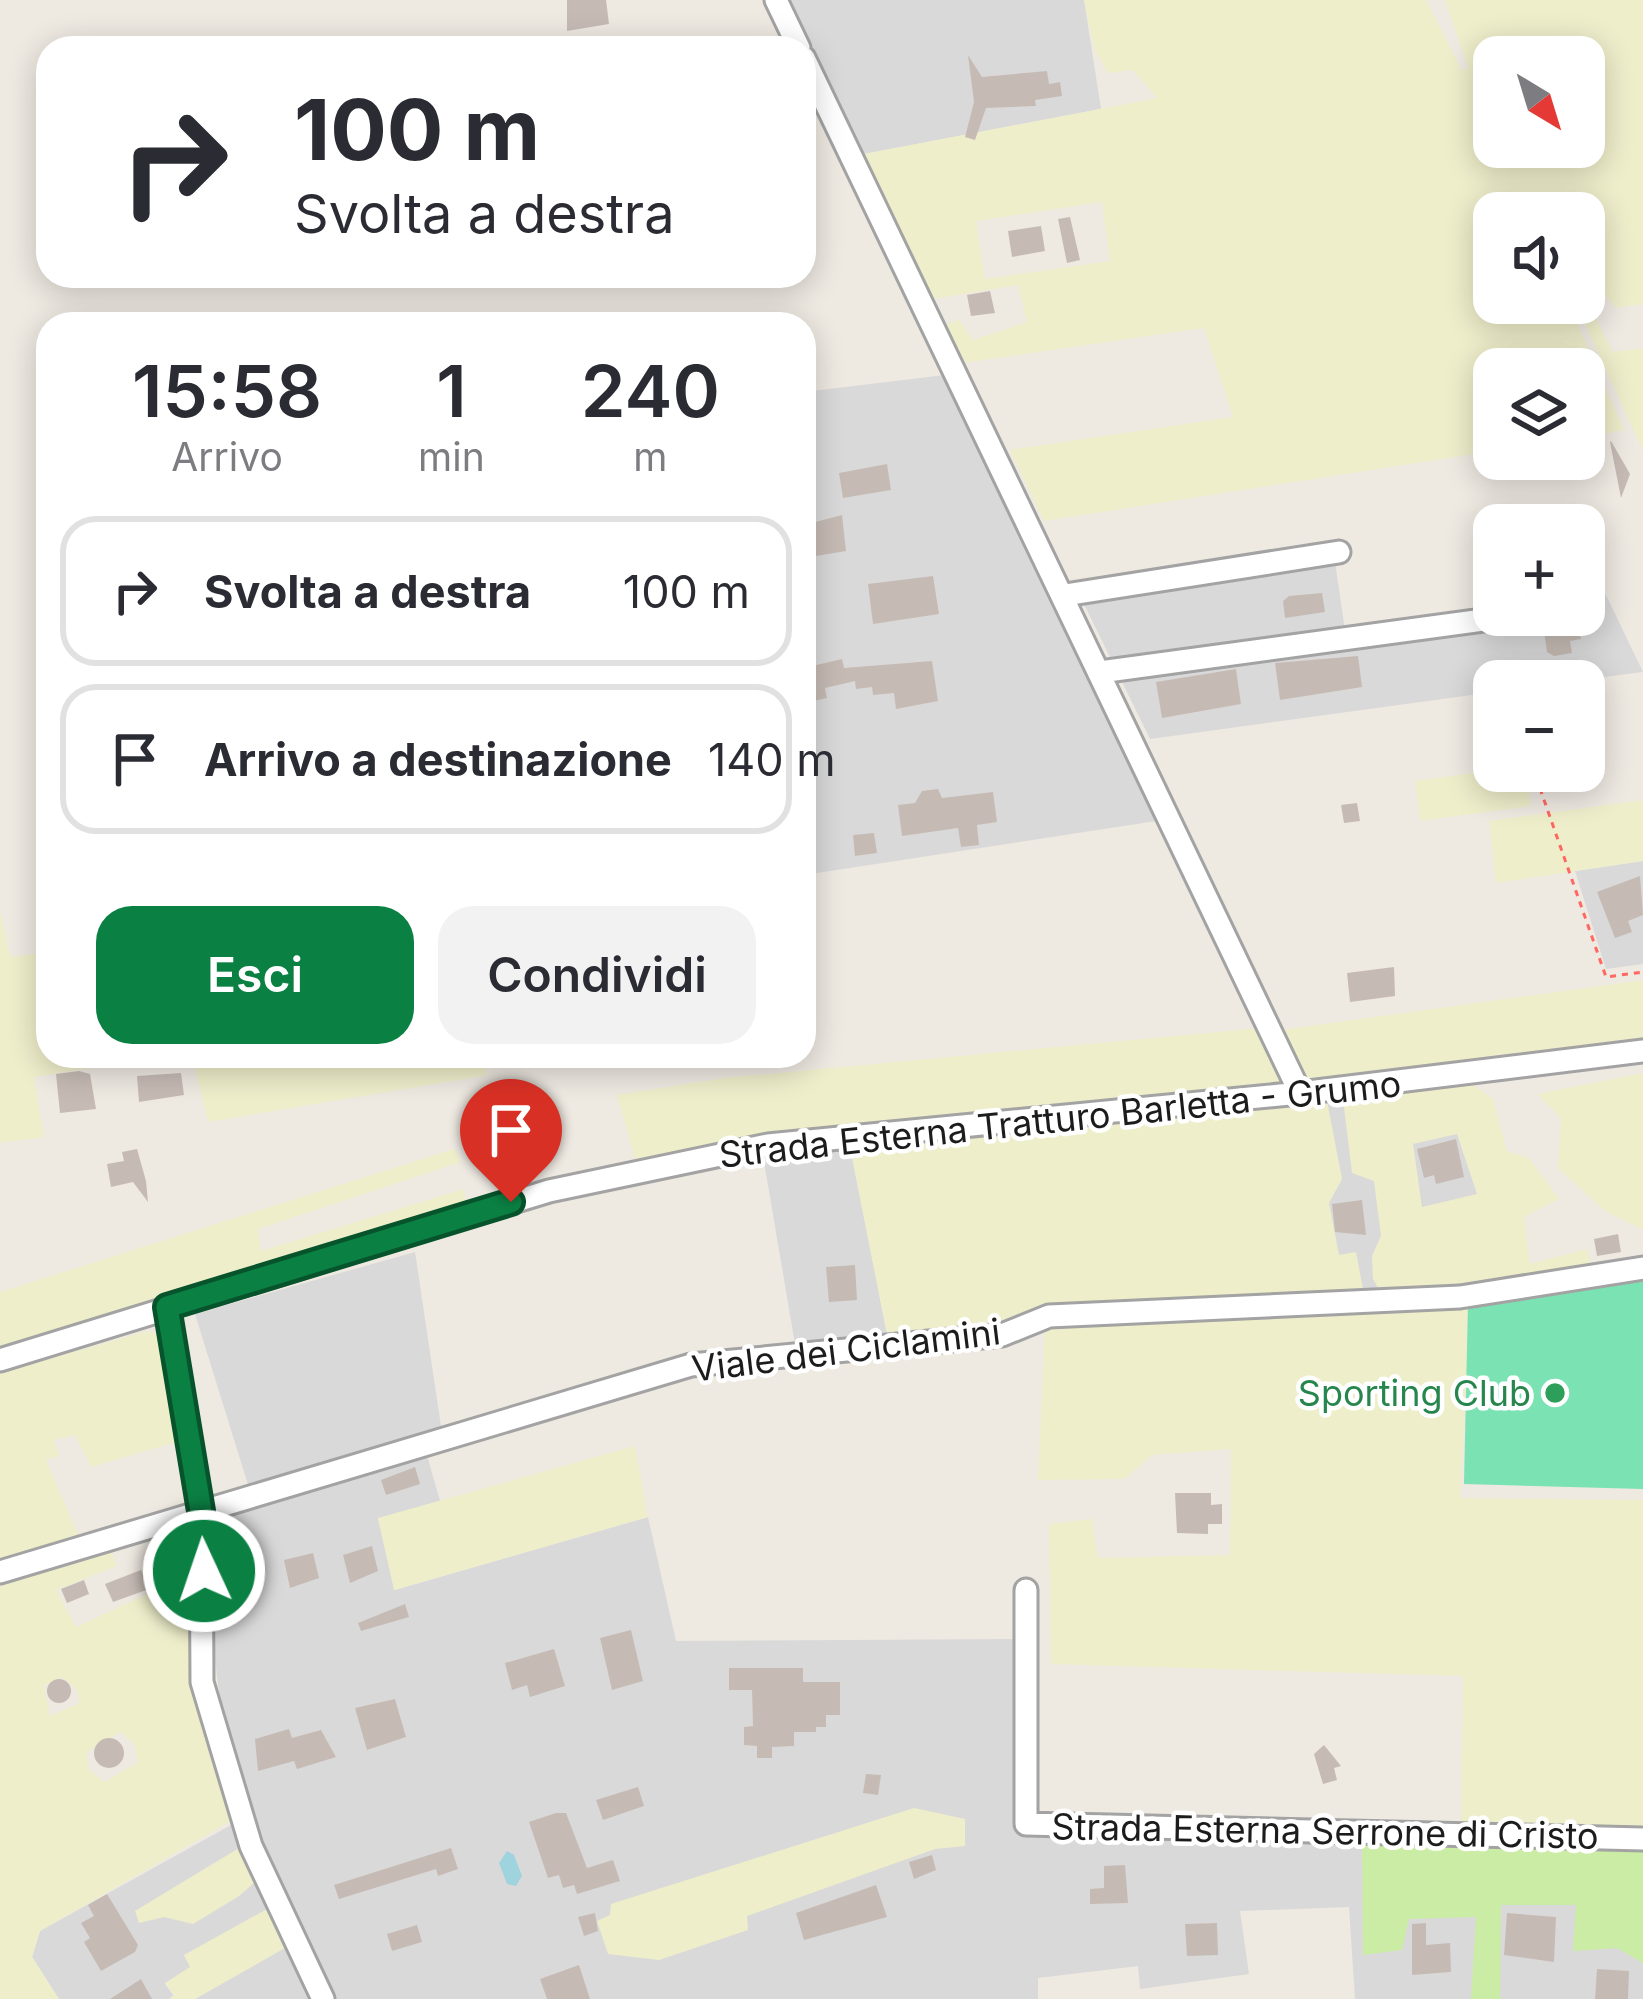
<!DOCTYPE html>
<html lang="it">
<meta charset="utf-8">
<style>
:root{--surface:#fff;--page:#f2f2f3;--text:#2b2b33;--muted:#7c7c81;--line:#e1e1e2;--accent:#0b8043}
body{margin:0;font-family:Inter,sans-serif;background:var(--page);color:var(--text);height:100vh;display:flex;flex-direction:column;font-size:45px;white-space:nowrap}
*{box-sizing:border-box;margin:0}
p{font-size:39px;color:var(--muted)}
.icon{flex:none;width:66px;height:66px;fill:none;stroke:currentColor;stroke-width:2;stroke-linecap:round;stroke-linejoin:round}
.map{position:relative;flex:1;overflow:hidden}
.drawer{position:absolute;left:36px;top:312px;width:780px;height:756px;display:flex;flex-direction:column;background:var(--surface);border-radius:36px;box-shadow:0 6px 30px #0003}
.drawer>*{flex:none}
.top-card{position:absolute;left:36px;top:36px;width:780px;height:252px;border-radius:36px;box-shadow:0 6px 30px #0003;background:#fff;color:var(--text);overflow:hidden}
.needle{width:78px;rotate:142deg}
.controls{position:absolute;left:1473px;top:36px;display:grid;gap:24px}
.controls a{display:grid;place-items:center;width:132px;height:132px;border-radius:24px;background:var(--surface);box-shadow:0 6px 30px #0003;font-size:60px}
.pin{position:absolute;display:grid;place-items:center;width:102px;height:102px;color:#fff;margin:-123px -51px;border-radius:50% 50% 50% 0;rotate:-45deg;box-shadow:0 0 12px #0007}
.pin .icon{rotate:45deg}
.me{position:absolute;width:132px;margin:-66px;rotate:357deg;stroke-linejoin:round;filter:drop-shadow(0 0 9px #0008)}
.turn{display:flex;align-items:center;gap:42px;height:252px;padding:0 60px;font-size:54px}
.turn .icon{width:156px;height:156px;stroke-width:2.5}
.turn b{display:block;font-size:84px;line-height:102px}
.eta{display:flex;justify-content:space-evenly;align-items:center;height:204px;text-align:center}
.eta b{font-size:72px;font-weight:600;line-height:84px}
.cta{display:flex;gap:24px;margin-top:auto;padding:24px 60px}
.cta a{flex:1;height:138px;border-radius:36px;background:var(--accent);color:#fff;font-size:48px;font-weight:600;line-height:138px;text-align:center}
.cta a+a{background:var(--page);color:var(--text)}
ul{padding:0;list-style:none}
li{display:flex;align-items:center;gap:36px;height:150px;margin:0 24px 18px;padding:0 36px;border:6px solid var(--line);border-radius:36px}
li div{flex:1}
li b{display:block;font-size:45px}
li em{font-style:normal}
.map>svg:first-child{display:block}
.residential{fill:#dad9d9}
.farmland{fill:#eeeecb;fill-rule:evenodd}
.grass{fill:#cbeca4}
.pitch{fill:#7be2b4}
.water{fill:#9fd4de}
.building{fill:#c6bbb4}
.lines{fill:none;stroke-linecap:round;stroke-linejoin:round}
.minor-casing{stroke:#a3a3a3;stroke-width:27}
.path{stroke:#ff6861;stroke-width:3;stroke-dasharray:6 6;stroke-linecap:butt}
.minor{stroke:#fff;stroke-width:21}
.route-casing{stroke:#07532c;stroke-width:30}
.route{stroke:#0b8043;stroke-width:21}
.leisure-dot{fill:#2e9e5b;stroke:#fff;stroke-width:4.5}
.labels{text-anchor:middle;dominant-baseline:central;stroke-width:9;stroke-linejoin:round;paint-order:stroke}
.street-label{font-size:36px;fill:#1c1c1c;stroke:#fff}
.leisure-label{font-size:36px;fill:#27864d;stroke:#fff;text-anchor:end}
</style>
<div class="map">
<svg width="1643" height="1999" viewBox="0 0 1643 1999">
<rect width="100%" height="100%" fill="#eee9e1"/>
<path class="residential" d="M790,0H1084L1101,109L864,154Z
M945,375L1156,821L804,875V392Z
M1335,561L1345,631L1494,615H1584V598L1606,595L1643,672L1573,681H1494V692L1150,739L1081,598Z
M1643,861V964L1606,969L1575,871Z
M1473,1085L1516,1279L1334,1294L1295,1105Z
M850,1147L888,1339L795,1344L763,1156Z
M415,1252L441,1426L421,1434L440,1501L378,1519L395,1590L648,1517L676,1641L1015,1639L1013,1823L1024,1836L1643,1851V1999H1355L1349,1907L1240,1911L1249,1974L1140,1989L1138,1966L1038,1978V1999H195L284,1948L184,1955L191,1967L165,1984L174,1996L169,1999H59L32,1957L40,1931L249,1815L223,1728L210,1616L219,1561L216,1519L254,1504L195,1314Z"/>
<path class="farmland" d="M1084,0H1426L1462,71L1468,67L1445,0H1643V304L1616,308L1592,278L1584,279V213H1494V303H1568L1624,430L1584,437V369H1494V451L1044,521L1010,450L1233,417L1204,328L963,363L944,325L959,320L973,340L1027,322L1018,285L932,299L864,154L1157,98L1133,70L1108,73L1094,49ZM1494,57H1584V147H1494ZM1102,202L1110,261L985,279L976,221Z
M1592,310L1612,352L1643,348V451L1581,315Z
M1494,770L1526,771L1531,806L1420,821L1415,781Z
M1643,800V861L1496,883L1489,821Z
M0,909L10,957L48,952V1056H163L34,1077L44,1137L0,1143Z
M1643,980V1040L1315,1085L1302,1076L1280,1030Z
M1260,1028L1283,1081L1270,1090L637,1166L617,1095L724,1078Z
M192,1056H479L488,1075L208,1122Z
M1643,1073V1230L1605,1211L1558,1168L1561,1118L1537,1094Z
M1473,1085L1493,1099L1507,1151L1529,1158L1559,1199L1524,1217L1530,1264L1587,1249L1592,1268L1381,1293L1373,1279L1372,1256L1381,1236L1374,1181L1352,1173L1343,1099ZM1457,1134L1477,1194L1422,1207L1413,1144Z
M1327,1101L1342,1179L1329,1203L1339,1255L1356,1252L1364,1294L888,1339L850,1147Z
M454,1149L461,1162L258,1229L261,1251L464,1189L466,1208L0,1356V1292Z
M1471,1300L1460,1498L1643,1500V1831L1461,1827L1463,1676L1051,1664L1049,1524L1092,1519L1098,1558L1230,1555L1231,1449L1152,1455L1125,1479L1038,1480L1045,1324Z
M147,1331L157,1334L180,1441L91,1467L75,1435L54,1440L59,1456L46,1460L80,1539L0,1562V1373Z
M635,1446L648,1517L394,1590L378,1518Z
M110,1548L117,1566L56,1590L76,1627L151,1592L161,1608L190,1605L206,1735L231,1821L40,1931L32,1957L59,1999H0V1583ZM63,1677L77,1690L79,1703L50,1716L44,1686ZM120,1732L134,1744L138,1762L105,1782L88,1769L87,1752Z
M914,1808L965,1819V1846L935,1849L747,1916L748,1930L659,1960L608,1954L597,1921L610,1915L611,1904Z
M239,1848L255,1882L239,1896L193,1924L164,1917L139,1923L135,1911Z
M267,1909L285,1948L195,1999H169L174,1995L165,1983L190,1967L184,1955Z"/>
<path class="grass" d="M1362,1844L1643,1851V1963L1617,1948L1573,1951L1576,1905H1501L1500,1999H1471L1476,1917L1409,1919L1402,1950L1363,1955Z"/>
<path class="pitch" d="M1643,1275V1489L1464,1484L1468,1302Z"/>
<path class="water" d="M507,1851L514,1855L522,1876L516,1886L507,1884L499,1863Z"/>
<path class="building" d="M567,0H606L609,24L567,31Z
M968,55L982,77L1047,71L1049,84L1060,82L1062,96L1035,100L1036,106L986,108L975,140L965,137L974,102Z
M1070,217L1080,260L1067,263L1058,219Z
M1041,226L1045,251L1012,257L1008,231Z
M990,291L995,313L971,316L967,295Z
M1611,441L1630,474L1621,498L1610,442Z
M887,464L891,490L843,498L839,473Z
M842,515L846,551L804,558V525Z
M933,576L939,614L873,624L868,584Z
M1322,593L1325,612L1285,618L1283,601L1289,596Z
M1563,620L1578,621L1581,639L1570,641L1572,653L1554,656L1547,652L1543,624Z
M1358,656L1362,687L1280,700L1275,663Z
M842,659L844,668L932,661L938,701L896,709L894,693L873,695L872,687L856,689L855,681L825,688L827,698L804,703V668Z
M1236,669L1241,704L1162,718L1156,682Z
M938,789L942,798L993,792L997,822L977,825L979,845L961,847L958,828L902,836L898,805L915,803L922,791Z
M1357,803L1360,821L1344,823L1341,805Z
M874,833L877,853L855,856L853,835Z
M1640,876L1643,915L1628,921L1632,932L1615,938L1597,892Z
M1394,967L1395,996L1350,1002L1347,973Z
M79,1071L90,1074L96,1109L60,1113L56,1074Z
M181,1073L184,1095L139,1102L137,1076Z
M1456,1139L1464,1177L1436,1184L1434,1175L1424,1178L1417,1149Z
M137,1149L146,1181L148,1202L133,1182L111,1187L107,1164L124,1161L122,1152Z
M1362,1200L1366,1235L1335,1232L1332,1204Z
M1618,1234L1621,1252L1597,1256L1594,1239Z
M855,1265L857,1300L829,1302L826,1267Z
M415,1467L420,1484L386,1495L381,1480Z
M1175,1493H1211V1505L1222,1504V1524H1208V1534L1177,1533Z
M372,1546L378,1571L350,1583L343,1555Z
M313,1553L319,1578L290,1588L284,1560Z
M141,1570L149,1589L113,1602L105,1584Z
M84,1580L89,1594L67,1603L61,1589Z
M405,1604L409,1617L361,1631L358,1623Z
M631,1630L643,1681L612,1690L600,1638Z
M554,1649L565,1686L530,1697L527,1685L512,1690L505,1663Z
M729,1668H803V1682H840V1715H826V1727H816V1732H794V1746L772,1747V1758H757V1746L744,1745V1727L753,1726L752,1690H729Z
M47 1691a12 12 0 1 1 24 0a12 12 0 1 1-24 0Z
M395,1699L406,1737L367,1750L355,1708Z
M289,1729L292,1738L321,1730L336,1757L297,1769L294,1761L258,1771L255,1739Z
M94 1753a15 15 0 1 1 30 0a15 15 0 1 1-30 0Z
M1324,1745L1341,1766L1334,1768L1337,1780L1323,1784L1314,1754Z
M866,1774L881,1775L878,1795L863,1793Z
M638,1787L644,1806L603,1820L596,1800Z
M556,1813H566L587,1868L613,1860L620,1881L577,1894L574,1885L563,1888L559,1875L548,1878L529,1822Z
M451,1848L458,1869L438,1876L436,1869L339,1899L334,1885Z
M932,1855L936,1870L914,1879L909,1862Z
M1125,1865L1128,1903L1090,1904V1889L1104,1888V1866Z
M876,1885L887,1917L804,1940L796,1913Z
M107,1894L138,1945L135,1952L101,1971L84,1942L90,1938L81,1923L94,1916L88,1905Z
M595,1913L598,1931L584,1936L578,1917Z
M1507,1913L1556,1917L1554,1962L1504,1955Z
M1217,1923L1218,1955L1187,1956L1185,1924Z
M1426,1923V1945L1450,1943L1451,1972L1412,1975V1924Z
M417,1925L422,1942L392,1951L387,1934Z
M579,1965L590,1999H547L540,1979Z
M1597,1969L1629,1971L1628,1999H1595Z
M141,1979L152,1999H110Z"/>
<g class="lines">
<g class="minor-casing">
<path id="minor" d="M776,0L799,48
M804,58L1300,1093
M1065,595L1339,552
M1100,672L1498,618
M167,1307L201,1511L202,1682L251,1846L323,1999
M0,1360L549,1191L768,1145L1300,1093L1643,1051
M0,1572L691,1365L1002,1335L1049,1316L1460,1297L1643,1268
M1026,1590V1824L1643,1839"/>
</g>
<path class="path" d="M1536,777L1606,977L1643,972"/>
<use href="#minor" class="minor"/>
</g>
<g class="lines">
<g class="route-casing">
<path id="route" d="M204,1571L201,1511L167,1307L511,1202"/>
</g>
<use href="#route" class="route"/>
</g>
<circle class="leisure-dot" cx="1555" cy="1393" r="12"/>
<g class="labels">
<g class="street-label">
<text transform="translate(1060 1119) rotate(-6)">Strada Esterna Tratturo Barletta - Grumo</text>
<text transform="translate(846 1350) rotate(-7)">Viale dei Ciclamini</text>
<text transform="translate(1325 1831) rotate(1)">Strada Esterna Serrone di Cristo</text>
</g>
<g class="leisure-label">
<text x="1531" y="1393">Sporting Club</text>
</g>
</g>
</svg>
<div class="controls">
<a><svg class="needle" viewBox="-14 -14 28 28"><path d="M0-13l5 13h-10z" fill="#e53935"/><path d="M0 13l5-13h-10z" fill="#7c7c81"/></svg></a>
<a><svg class="icon" aria-label="sound" viewBox="0 0 24 24"><path d="M4 9h4l5-4v14l-5-4H4zM17 9q2 3 0 6"/></svg></a>
<a><svg class="icon" aria-label="layers" viewBox="0 0 24 24"><path d="M12 4l9 5-9 5-9-5zM3 14l9 5 9-5"/></svg></a>
<a>+</a>
<a>−</a>
</div>
<div class="pin" style="left:511px;top:1202px;background:#d93025"><svg class="icon" aria-label="arrive" viewBox="0 0 24 24"><path d="M6 21V4h12l-3 4 3 4H6"/></svg></div>
<svg class="me" style="left:204px;top:1571px" viewBox="-20 -20 40 40"><circle r="17" fill="#0b8043" stroke="#fff" stroke-width="3"/><path d="M0-11L8 9 0 5-8 9z" fill="#fff"/></svg>
<div class="top-card">
<div class="turn"><svg class="icon" aria-label="right" viewBox="0 0 24 24"><path d="M7 20v-9h11M14 6l5 5-5 5"/></svg><div><b>100 m</b>Svolta a destra</div></div>
</div>
<section class="drawer">
<div class="eta">
<div><b>15:58</b><p>Arrivo</p></div>
<div><b>1</b><p>min</p></div>
<div><b>240</b><p>m</p></div>
</div>
<ul>
<li><svg class="icon" aria-label="right" viewBox="0 0 24 24"><path d="M7 20v-9h11M14 6l5 5-5 5"/></svg><div><b>Svolta a destra</b></div><em>100 m</em></li>
<li><svg class="icon" aria-label="arrive" viewBox="0 0 24 24"><path d="M6 21V4h12l-3 4 3 4H6"/></svg><div><b>Arrivo a destinazione</b></div><em>140 m</em></li>
</ul>
<div class="cta"><a>Esci</a><a>Condividi</a></div>
</section>
</div>
